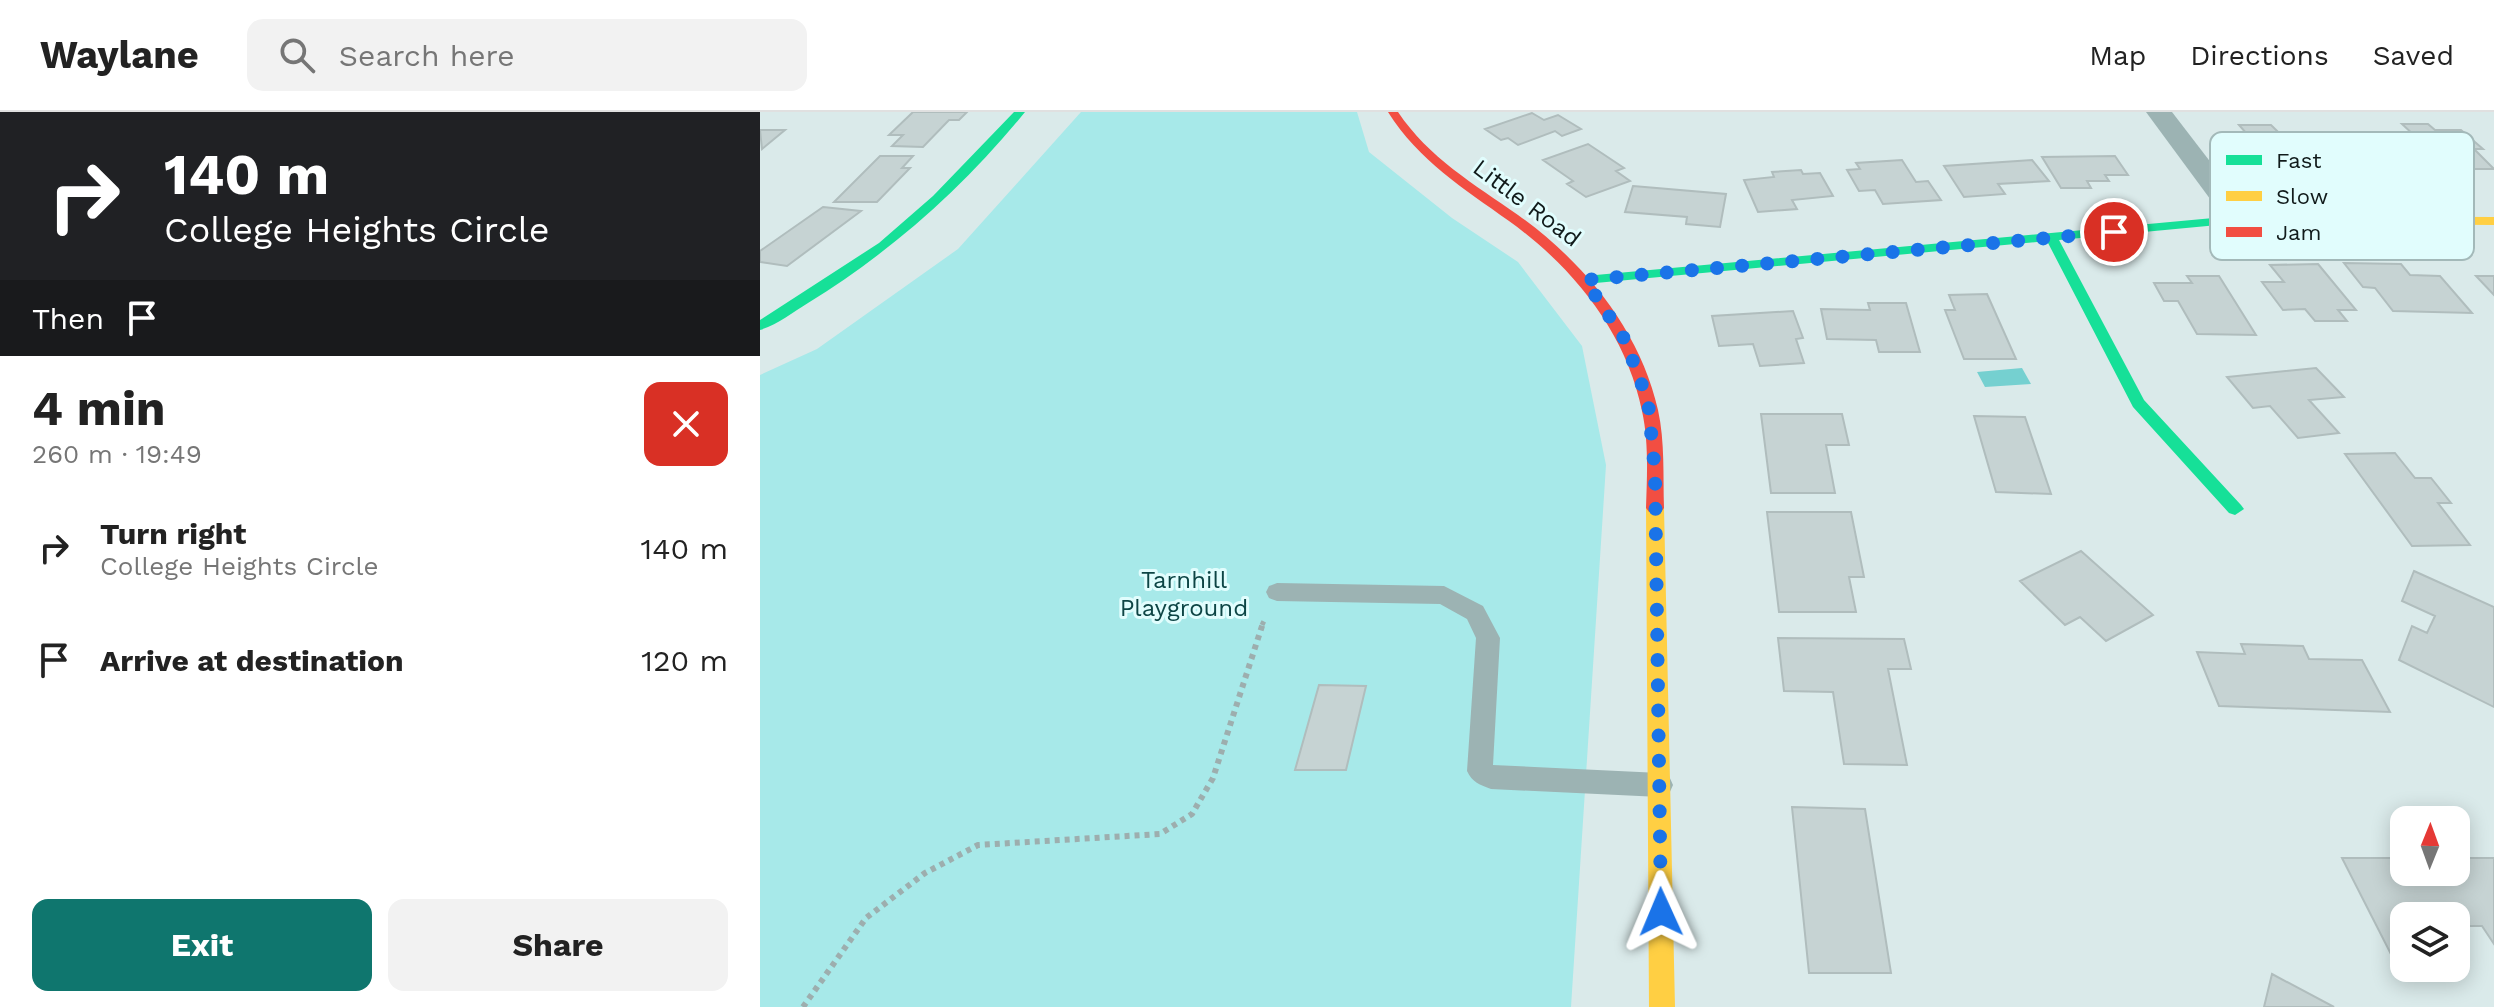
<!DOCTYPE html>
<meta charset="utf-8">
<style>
:root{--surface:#fff;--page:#f2f2f2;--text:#222;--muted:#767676;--line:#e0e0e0;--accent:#0f766e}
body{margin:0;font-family:"Work Sans",sans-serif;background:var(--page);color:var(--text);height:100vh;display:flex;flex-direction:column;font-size:30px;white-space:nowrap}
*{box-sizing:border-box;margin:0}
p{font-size:26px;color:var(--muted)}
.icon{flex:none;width:44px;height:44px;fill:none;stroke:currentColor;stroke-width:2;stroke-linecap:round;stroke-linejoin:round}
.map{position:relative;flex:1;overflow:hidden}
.drawer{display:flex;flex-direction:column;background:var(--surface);width:760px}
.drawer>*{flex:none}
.hud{background:#202124;color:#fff;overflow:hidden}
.needle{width:52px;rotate:1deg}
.tools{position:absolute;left:1630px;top:694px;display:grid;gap:16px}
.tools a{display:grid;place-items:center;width:80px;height:80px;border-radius:16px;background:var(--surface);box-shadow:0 4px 20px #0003;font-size:40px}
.pin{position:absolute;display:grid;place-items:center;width:68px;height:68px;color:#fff;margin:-34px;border:4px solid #fff;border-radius:50%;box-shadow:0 2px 8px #0007}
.me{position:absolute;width:88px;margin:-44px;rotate:359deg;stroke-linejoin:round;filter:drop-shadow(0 0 6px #0008)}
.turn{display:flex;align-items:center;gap:28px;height:168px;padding:0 32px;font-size:36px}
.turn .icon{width:104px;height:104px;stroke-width:2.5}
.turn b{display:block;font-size:56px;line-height:68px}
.then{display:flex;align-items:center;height:76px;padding:0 32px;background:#0003;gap:16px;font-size:30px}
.round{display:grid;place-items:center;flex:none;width:84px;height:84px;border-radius:16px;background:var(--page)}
.overview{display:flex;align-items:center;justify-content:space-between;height:136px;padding:0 32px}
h1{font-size:48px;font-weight:700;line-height:60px}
.primary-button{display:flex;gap:16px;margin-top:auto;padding:16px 32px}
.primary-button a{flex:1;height:92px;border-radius:16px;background:var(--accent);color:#fff;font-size:32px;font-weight:700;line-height:92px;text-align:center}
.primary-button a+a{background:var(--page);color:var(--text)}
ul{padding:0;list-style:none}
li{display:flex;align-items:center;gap:24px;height:112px;padding:0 32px}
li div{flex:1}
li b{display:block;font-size:30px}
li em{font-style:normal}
header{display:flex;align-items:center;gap:48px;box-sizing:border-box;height:112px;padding:0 40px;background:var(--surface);border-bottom:2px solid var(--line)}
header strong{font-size:38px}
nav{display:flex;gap:44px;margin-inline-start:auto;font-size:28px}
.search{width:560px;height:72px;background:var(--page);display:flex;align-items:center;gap:20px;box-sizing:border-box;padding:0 28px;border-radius:16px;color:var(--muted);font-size:30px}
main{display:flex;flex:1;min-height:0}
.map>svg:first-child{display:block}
.green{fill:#a7e9e9}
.water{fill:#75d0d0}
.building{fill:#c6d3d3;stroke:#b0bdbd;stroke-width:2}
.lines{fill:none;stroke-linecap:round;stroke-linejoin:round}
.path-far1{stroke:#9daeae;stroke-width:5;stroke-dasharray:4 4;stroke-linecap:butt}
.path{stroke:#9daeae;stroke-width:6;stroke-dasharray:5 5;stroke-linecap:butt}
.lane{fill:#9cb3b3;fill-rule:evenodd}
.street{fill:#9cb3b3;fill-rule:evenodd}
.fast{fill:#16e098;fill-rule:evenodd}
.slow{fill:#ffcf43;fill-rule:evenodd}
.jam{fill:#f24e42;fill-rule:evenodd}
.route{stroke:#1a73e8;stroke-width:14;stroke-dasharray:0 25.2}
.labels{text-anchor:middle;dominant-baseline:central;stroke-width:6;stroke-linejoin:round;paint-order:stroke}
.street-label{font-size:24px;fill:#111b1b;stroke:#e1fdfd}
.park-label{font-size:24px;fill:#0d4545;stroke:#e1fdfd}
.key{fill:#e1fdfd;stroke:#a3b9b9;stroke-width:2}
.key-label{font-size:22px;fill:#111b1b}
</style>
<header>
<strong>Waylane</strong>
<div class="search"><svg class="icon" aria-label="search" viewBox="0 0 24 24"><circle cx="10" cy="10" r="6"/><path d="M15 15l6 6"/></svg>Search here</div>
<nav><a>Map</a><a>Directions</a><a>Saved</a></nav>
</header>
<main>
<section class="drawer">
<div class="hud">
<div class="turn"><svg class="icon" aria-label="right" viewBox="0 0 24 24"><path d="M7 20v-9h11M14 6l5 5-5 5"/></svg><div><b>140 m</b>College Heights Circle</div></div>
<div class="then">Then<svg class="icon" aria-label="arrive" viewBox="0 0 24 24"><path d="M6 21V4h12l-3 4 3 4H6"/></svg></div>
</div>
<div class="overview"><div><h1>4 min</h1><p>260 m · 19:49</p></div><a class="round" style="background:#d93025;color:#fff"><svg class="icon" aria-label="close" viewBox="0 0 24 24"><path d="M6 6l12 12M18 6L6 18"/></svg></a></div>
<ul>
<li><svg class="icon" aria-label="right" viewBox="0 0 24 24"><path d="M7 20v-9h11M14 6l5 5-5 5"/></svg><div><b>Turn right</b><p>College Heights Circle</p></div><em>140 m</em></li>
<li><svg class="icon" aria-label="arrive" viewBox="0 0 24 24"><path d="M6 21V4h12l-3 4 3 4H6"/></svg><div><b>Arrive at destination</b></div><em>120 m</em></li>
</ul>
<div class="primary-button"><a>Exit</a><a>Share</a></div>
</section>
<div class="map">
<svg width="1734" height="895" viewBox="0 0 1734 895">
<rect width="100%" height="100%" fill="#daeaea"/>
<path class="green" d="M321,0H597L609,40L692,106L758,150L822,234L846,353L811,895H0V263L57,237L198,137Z"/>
<path class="water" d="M1262,256L1271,272L1225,275L1217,260Z"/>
<path class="building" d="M153,0H207L199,8H189L163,35L132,34L143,23H129Z
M772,1L784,8L798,3L821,17L802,24L795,19L758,33L748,26L741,28L725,17Z
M1642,12H1668L1675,18H1701L1723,37H1714L1734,57H1701L1679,38H1670Z
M1479,13H1511L1560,61H1548L1555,69H1521L1481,22H1487Z
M0,18H25L2,37Z
M828,32L864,56L856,59L870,69L826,85L807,72L813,69L783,48Z
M120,44H153L142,56H150L117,90H74Z
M1355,44L1368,63H1345L1349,69H1327L1331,76H1301L1282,45Z
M1142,48L1156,70L1168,69L1181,88L1123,92L1115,78L1099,79L1087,58L1100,57L1096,51Z
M1272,48L1289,69L1238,72L1245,82L1204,85L1184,54Z
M1041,58L1043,62L1060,61L1073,84L1032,88L1037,97L998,100L984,68L1014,65L1012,60Z
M873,74L966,82L960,115L926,112L927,105L865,100Z
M63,95L101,99L27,154L0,150V139Z
M1584,151L1641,152L1650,163L1680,164L1712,201L1633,199L1615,176L1603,175Z
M1558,152L1596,198H1578L1587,209H1555L1545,197L1523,198L1502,170H1524L1510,153Z
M1427,164H1459L1496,223L1437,222L1418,189H1404L1394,171H1432Z
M1716,164H1734V183Z
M1227,182L1256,247H1204L1185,198H1195L1189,183Z
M1108,191H1146L1160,240H1119L1116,228L1067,227L1061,197L1110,198Z
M1033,199L1043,226L1036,227L1044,251L1000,254L993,232L959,234L952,204Z
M1556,256L1584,285L1549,288L1579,321L1538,326L1510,294L1493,296L1467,265Z
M1001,302H1082L1089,333H1066L1075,381H1011Z
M1214,304L1265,305L1291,382L1236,380Z
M1635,341L1655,366H1671L1691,391H1678L1710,433L1652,434L1585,342Z
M1007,400H1091L1104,465H1089L1096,500H1019Z
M1321,439L1393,503L1346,529L1320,505L1305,513L1260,469Z
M1654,459L1734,495V595L1639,548L1652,514L1667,521L1675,504L1642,489Z
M1018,526L1144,527L1151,557H1128L1147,653L1084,652L1073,580L1024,579Z
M1481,532L1543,534L1549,547L1602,548L1630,600L1459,594L1437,540L1485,542Z
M559,573L606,574L586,658H535Z
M1032,695L1105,697L1131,861H1049Z
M1582,746H1644V760H1696V746H1734V832L1722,814H1696V804H1644V856H1685H1638Z
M1512,862L1574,895H1504Z"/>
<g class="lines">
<path class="path-far1" d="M502,513L505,507"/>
<path class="path" d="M43,895L106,806L165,761L218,733L400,722L432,702L453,666L503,511"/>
<path class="lane" d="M517,471L684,474L723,494L740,526L733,653L900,661L909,664L913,673L909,682L900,685L731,677C720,673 712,670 707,659L716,526L707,507L680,492L517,489L509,486L506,480L509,474Z"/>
<path class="street" d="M1386,0H1412L1495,108L1490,114L1480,117L1470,114Z"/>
<path class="fast" d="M254,0H265C204,75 131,140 48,191C33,200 17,213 0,218V208L119,131L173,84Z
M1475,104L1481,108L1479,111L1299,128L1384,288L1481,393L1484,397L1475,403L1469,401L1373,295L1287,129L825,172L818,168L825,164Z"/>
<path class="slow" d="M1475,104L1734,105V113L1471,111L1469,108Z
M895,390L904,396L915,895H889L886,396Z"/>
<path class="jam" d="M628,0H638C669,46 714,72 758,103C824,150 880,218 898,298C905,330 903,364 904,396L901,400H889L886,396C887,364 889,330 882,299C866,220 813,155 749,109C703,76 659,49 628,0Z"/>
</g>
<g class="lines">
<path class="route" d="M901,800L895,360L888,289L865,228L825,168L1354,120"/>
</g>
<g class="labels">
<g class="street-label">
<text transform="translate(767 91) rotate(37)">Little Road</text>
</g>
<g class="park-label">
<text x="424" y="468">Tarnhill<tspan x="424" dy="28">Playground</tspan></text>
</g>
</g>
<rect x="1450" y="20" width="264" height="128" rx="12" class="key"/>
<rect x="1466" y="43" width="36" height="10" fill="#16e098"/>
<rect x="1466" y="79" width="36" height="10" fill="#ffcf43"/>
<rect x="1466" y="115" width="36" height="10" fill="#f24e42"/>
<g class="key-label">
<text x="1516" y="56">Fast</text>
<text x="1516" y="92">Slow</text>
<text x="1516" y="128">Jam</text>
</g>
</svg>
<div class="tools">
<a><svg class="needle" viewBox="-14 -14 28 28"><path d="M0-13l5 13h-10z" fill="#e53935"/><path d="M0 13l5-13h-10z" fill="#767676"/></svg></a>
<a><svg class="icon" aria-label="layers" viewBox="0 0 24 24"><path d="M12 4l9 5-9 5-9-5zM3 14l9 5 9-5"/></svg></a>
</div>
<div class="pin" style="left:1354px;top:120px;background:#d93025"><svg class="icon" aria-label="arrive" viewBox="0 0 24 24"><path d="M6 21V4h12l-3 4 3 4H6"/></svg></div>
<svg class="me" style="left:901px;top:800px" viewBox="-20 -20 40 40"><path d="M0-17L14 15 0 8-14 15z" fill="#1a73e8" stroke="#fff" stroke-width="4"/></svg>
</div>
</main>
